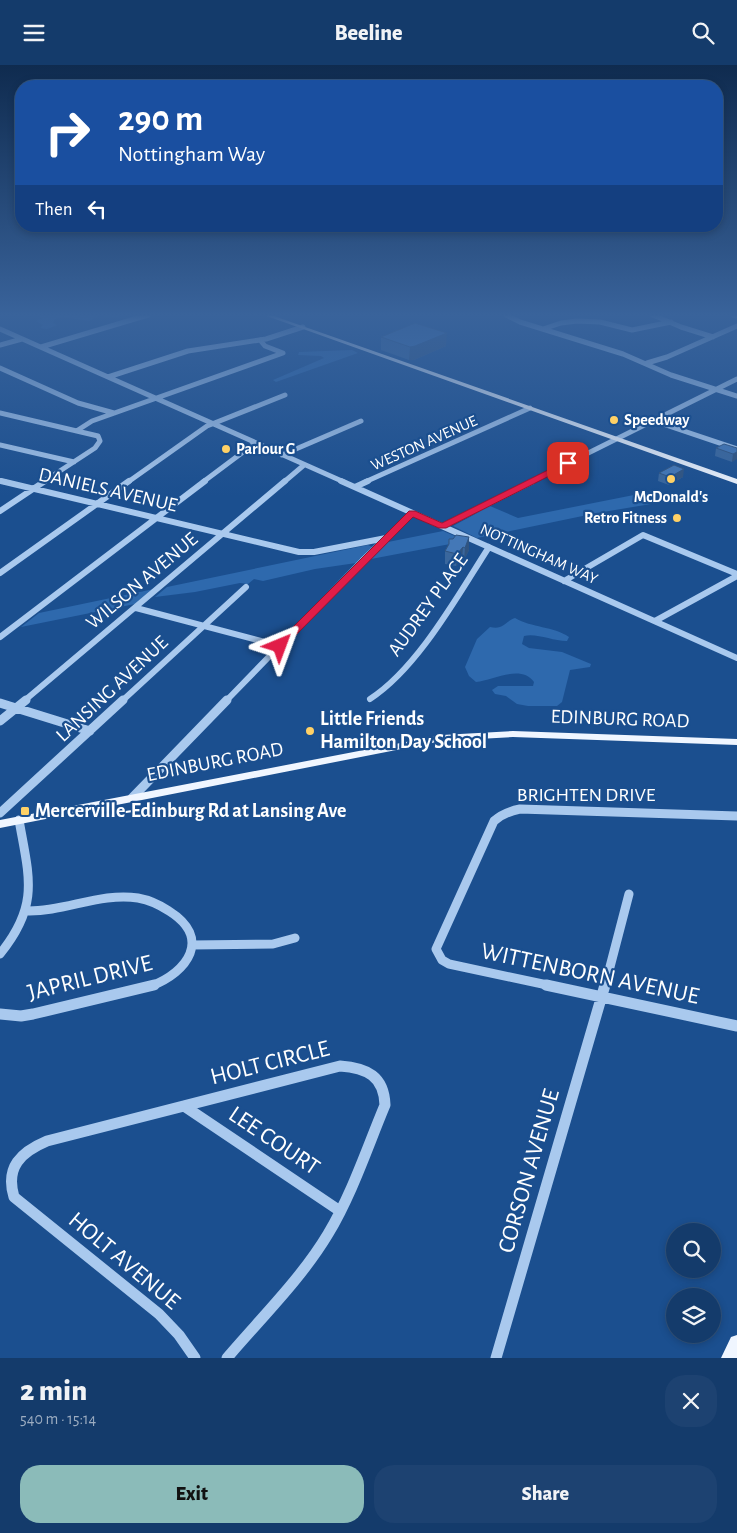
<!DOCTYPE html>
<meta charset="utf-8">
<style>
:root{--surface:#143b6b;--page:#1d4271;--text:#f1f3f6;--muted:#9dadc1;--line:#33557e;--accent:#8bbbb9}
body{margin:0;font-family:"Alegreya Sans",sans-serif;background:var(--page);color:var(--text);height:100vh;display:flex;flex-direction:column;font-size:19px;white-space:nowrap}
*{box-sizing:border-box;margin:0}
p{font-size:16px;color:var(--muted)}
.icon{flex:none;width:28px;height:28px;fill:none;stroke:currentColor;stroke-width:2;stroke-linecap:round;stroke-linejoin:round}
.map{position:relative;height:1293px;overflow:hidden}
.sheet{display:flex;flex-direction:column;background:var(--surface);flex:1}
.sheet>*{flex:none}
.hud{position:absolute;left:15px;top:15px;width:708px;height:152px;border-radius:20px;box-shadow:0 2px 8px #0003,0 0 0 1px var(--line);background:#1a4fa0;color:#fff;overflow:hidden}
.controls{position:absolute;left:666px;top:1158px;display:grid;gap:10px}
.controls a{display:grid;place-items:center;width:55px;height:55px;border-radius:50%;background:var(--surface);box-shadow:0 2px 8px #0003,0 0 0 1px var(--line);font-size:25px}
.pin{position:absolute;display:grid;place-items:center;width:42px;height:42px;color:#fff;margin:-21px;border-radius:10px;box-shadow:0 2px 8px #0006}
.me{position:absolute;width:55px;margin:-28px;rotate:44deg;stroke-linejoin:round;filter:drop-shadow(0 0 4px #0008)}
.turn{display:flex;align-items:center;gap:18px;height:105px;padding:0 20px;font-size:22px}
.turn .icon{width:65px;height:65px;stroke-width:2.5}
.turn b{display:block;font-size:35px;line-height:42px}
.then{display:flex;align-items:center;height:48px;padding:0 20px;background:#0003;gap:10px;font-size:19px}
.round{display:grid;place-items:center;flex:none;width:52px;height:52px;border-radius:20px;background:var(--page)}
.head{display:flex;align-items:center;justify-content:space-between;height:85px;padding:0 20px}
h1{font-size:30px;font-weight:800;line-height:38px}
.primary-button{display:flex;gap:10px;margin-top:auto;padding:10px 20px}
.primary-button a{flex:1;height:58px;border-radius:20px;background:var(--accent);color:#111;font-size:20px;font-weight:800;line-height:58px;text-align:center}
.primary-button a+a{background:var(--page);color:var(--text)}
header{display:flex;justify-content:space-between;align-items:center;height:65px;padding:0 20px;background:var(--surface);font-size:22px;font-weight:800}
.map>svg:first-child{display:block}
.green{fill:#2e69ad}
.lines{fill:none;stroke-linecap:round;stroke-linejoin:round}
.minor-far3{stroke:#a9c9ee;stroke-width:5}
.minor-far2{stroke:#a9c9ee;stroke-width:6}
.minor-far1{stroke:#a9c9ee;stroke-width:9}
.minor{stroke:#a9c9ee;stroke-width:11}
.major{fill:#f0f6ff;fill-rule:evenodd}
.wall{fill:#3a679d}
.shaded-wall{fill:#305480}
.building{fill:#4478b7;stroke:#305480}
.route{fill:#e11d48;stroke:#92132f}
.poi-dot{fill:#ffd166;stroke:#1b4f8f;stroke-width:2}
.labels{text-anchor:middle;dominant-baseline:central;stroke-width:4.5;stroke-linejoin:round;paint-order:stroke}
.far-poi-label{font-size:16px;font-weight:bold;fill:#fff;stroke:#1b4f8f;text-anchor:start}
.far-street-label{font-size:16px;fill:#fff;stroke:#1b4f8f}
.street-label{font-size:20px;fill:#fff;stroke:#1b4f8f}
.poi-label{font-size:20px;font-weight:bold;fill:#fff;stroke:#1b4f8f;text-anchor:start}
.near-street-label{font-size:24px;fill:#fff;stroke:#1b4f8f}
</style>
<header><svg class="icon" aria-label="menu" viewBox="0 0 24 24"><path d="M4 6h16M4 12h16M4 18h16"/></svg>Beeline<svg class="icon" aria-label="search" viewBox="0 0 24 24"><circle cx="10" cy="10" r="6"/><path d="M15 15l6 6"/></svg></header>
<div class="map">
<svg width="737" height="1293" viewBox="0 0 737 1293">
<rect width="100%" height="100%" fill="#1b4f8f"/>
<path class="green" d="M18,250H123L117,252L99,251L89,256L63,252L55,254L53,258L57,260L47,264L40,263L43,260L36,256L43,253C35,249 26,253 18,250Z
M352,285L358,288L276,317L273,315L324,293L321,291L298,290L299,287Z
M654,426L675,435L597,448L477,473L453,461L490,441L518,453Z
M443,466L466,476L371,494L388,477Z
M368,480L372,482L356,498L315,504L263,516L254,514L248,519L240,518L195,527L155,532L167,522Z
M154,524L135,539L21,562L39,548Z
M515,553C532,563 553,561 569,572L567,576C552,576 537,568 524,571L522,579L529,583L562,587L591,599L590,602L570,605L562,637L557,641H528L517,639L506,631L495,629L492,625L498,621H533L534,617C521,599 494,615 476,617L469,611L465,602L477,574L490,562C504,565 504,557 515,553Z"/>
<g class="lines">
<path class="minor-far3" d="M506,250L520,257L623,289L671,310L737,331
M653,250L681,262L713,272
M733,250L737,251
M0,264L344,417
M543,264L561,258L577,256L600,257L632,265L671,257
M0,280L22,274
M41,282L148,250
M647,298L667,292L737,261
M0,303L78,338L114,348
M108,312L188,286L266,274L303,262
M0,348L98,371L100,376L95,383L43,417
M654,356L737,384
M78,365L92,356L283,288L265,281L260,275
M0,380L74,397
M282,390L361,356
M0,416L6,417
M128,417L207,361L285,330
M203,417L255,378
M284,417L304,400
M365,417L530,343
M530,417L737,314"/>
<path class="minor-far2" d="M1,416L299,487H314L386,473
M341,416L737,593
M355,422L368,416
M0,446L45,416
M443,461L533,416
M0,508L129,416
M564,516L643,470L737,509
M136,543L280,581
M655,556L737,511
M0,572L205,416
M370,634C418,603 458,530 489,482
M24,636L285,416
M122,636L246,522
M226,636L362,496L412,448"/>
<path class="minor-far1" d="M0,638L90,666
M0,656L26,635
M132,733L227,635
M0,748L123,635
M27,846C64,847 101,827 138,833C149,835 160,840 169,846C212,873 188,907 151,921
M192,880L273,879L295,873
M0,889C40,840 29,812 19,755
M552,921L449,899L442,895L436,884L494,756C502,749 510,746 520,744L737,751
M605,921L629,829"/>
<path class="minor" d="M546,920L737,961
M0,949L21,951L33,949L154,920
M184,1041L340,1146
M195,1293L179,1270L159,1249L14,1132C5,1102 21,1087 47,1076L340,1001C367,1003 384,1011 385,1040C367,1083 352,1129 328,1169C301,1214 261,1253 227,1293
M496,1293L605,920"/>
<path class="major" d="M264,250H271L737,414V419Z
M513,666L737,674V680L513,672L442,676L0,763V755L442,670Z
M737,1270V1293H721L731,1272Z"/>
</g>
<path class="wall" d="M381,272L446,281L414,295H409L381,285Z
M716,383H737L732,397L715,391Z
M659,408L683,412L669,420L658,416Z
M469,472V485L464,495L462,494L456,501L445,499V486L448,480L449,474H453Z"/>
<path class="shaded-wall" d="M447,268L446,281L414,295H409L410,282Z
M737,387V394L732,397L733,389Z
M684,404L683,412L669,420L670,412Z
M469,472V485L464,495L465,483Z
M463,482L462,494L456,501L457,489Z"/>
<path class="building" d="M415,258L447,268L415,281L410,282L381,272Z
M724,379L737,383V387L733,389L716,383Z
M674,400L684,404L670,412L659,408Z
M456,470L469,472L465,483L463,482L457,489L445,486L449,479V474H453Z"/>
<linearGradient id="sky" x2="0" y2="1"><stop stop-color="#0f2b4f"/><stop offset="0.58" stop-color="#39639b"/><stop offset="1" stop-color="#39639b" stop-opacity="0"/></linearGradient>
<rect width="737" height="431" fill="url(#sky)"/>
<path class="route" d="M568,395L571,396V400L446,463H439L413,452L283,583H276L274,581L409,446H415L442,458Z"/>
<g class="poi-dot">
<circle cx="614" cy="355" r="5"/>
<circle cx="226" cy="384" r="5"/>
<circle cx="671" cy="414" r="5"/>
<circle cx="677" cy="453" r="5"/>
<circle cx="310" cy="666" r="5"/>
<rect x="20" y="741" width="10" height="10" rx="2.5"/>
</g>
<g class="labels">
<g class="far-poi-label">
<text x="624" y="355">Speedway</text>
<text x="236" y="384">Parlour G</text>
<text x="671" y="432" text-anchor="middle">McDonald's</text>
<text x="667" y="453" text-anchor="end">Retro Fitness</text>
</g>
<g class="far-street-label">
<text transform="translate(424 378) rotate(-24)">WESTON AVENUE</text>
<text transform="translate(539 489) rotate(24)">NOTTINGHAM WAY</text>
</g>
<g class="street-label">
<text transform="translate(108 425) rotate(13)">DANIELS AVENUE</text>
<text transform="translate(142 516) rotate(-40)">WILSON AVENUE</text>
<text transform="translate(428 540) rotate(-54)">AUDREY PLACE</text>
<text transform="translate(112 624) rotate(-43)">LANSING AVENUE</text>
<text transform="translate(620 654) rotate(2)">EDINBURG ROAD</text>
<text transform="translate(215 697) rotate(-11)">EDINBURG ROAD</text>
<text x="586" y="730">BRIGHTEN DRIVE</text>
</g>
<g class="poi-label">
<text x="320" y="654">Little Friends<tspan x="320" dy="23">Hamilton Day School</tspan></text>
<text x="35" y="746">Mercerville-Edinburg Rd at Lansing Ave</text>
</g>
<g class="near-street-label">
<text transform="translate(590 909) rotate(12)">WITTENBORN AVENUE</text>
<text transform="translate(90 913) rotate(-14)">JAPRIL DRIVE</text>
<text transform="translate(270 998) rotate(-14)">HOLT CIRCLE</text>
<text transform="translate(274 1076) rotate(34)">LEE COURT</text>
<text transform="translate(529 1106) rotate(-74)">CORSON AVENUE</text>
<text transform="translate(124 1196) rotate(40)">HOLT AVENUE</text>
</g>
</g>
</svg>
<div class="controls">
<a><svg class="icon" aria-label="search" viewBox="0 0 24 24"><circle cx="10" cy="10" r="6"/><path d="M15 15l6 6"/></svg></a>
<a><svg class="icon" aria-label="layers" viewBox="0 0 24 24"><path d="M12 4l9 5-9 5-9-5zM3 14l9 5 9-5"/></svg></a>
</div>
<div class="pin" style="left:568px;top:398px;background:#d93025"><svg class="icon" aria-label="arrive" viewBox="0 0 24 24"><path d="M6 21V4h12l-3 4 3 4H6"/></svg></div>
<svg class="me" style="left:280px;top:581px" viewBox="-20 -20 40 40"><path d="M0-17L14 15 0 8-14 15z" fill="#e11d48" stroke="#fff" stroke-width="4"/></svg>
<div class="hud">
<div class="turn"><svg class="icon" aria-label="right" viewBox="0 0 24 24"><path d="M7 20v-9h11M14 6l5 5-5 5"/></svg><div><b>290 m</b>Nottingham Way</div></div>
<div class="then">Then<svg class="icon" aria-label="left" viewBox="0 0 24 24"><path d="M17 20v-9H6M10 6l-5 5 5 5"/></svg></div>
</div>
</div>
<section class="sheet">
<div class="head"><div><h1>2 min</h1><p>540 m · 15:14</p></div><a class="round"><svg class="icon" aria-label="close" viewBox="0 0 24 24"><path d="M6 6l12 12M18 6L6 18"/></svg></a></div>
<div class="primary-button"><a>Exit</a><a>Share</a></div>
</section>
